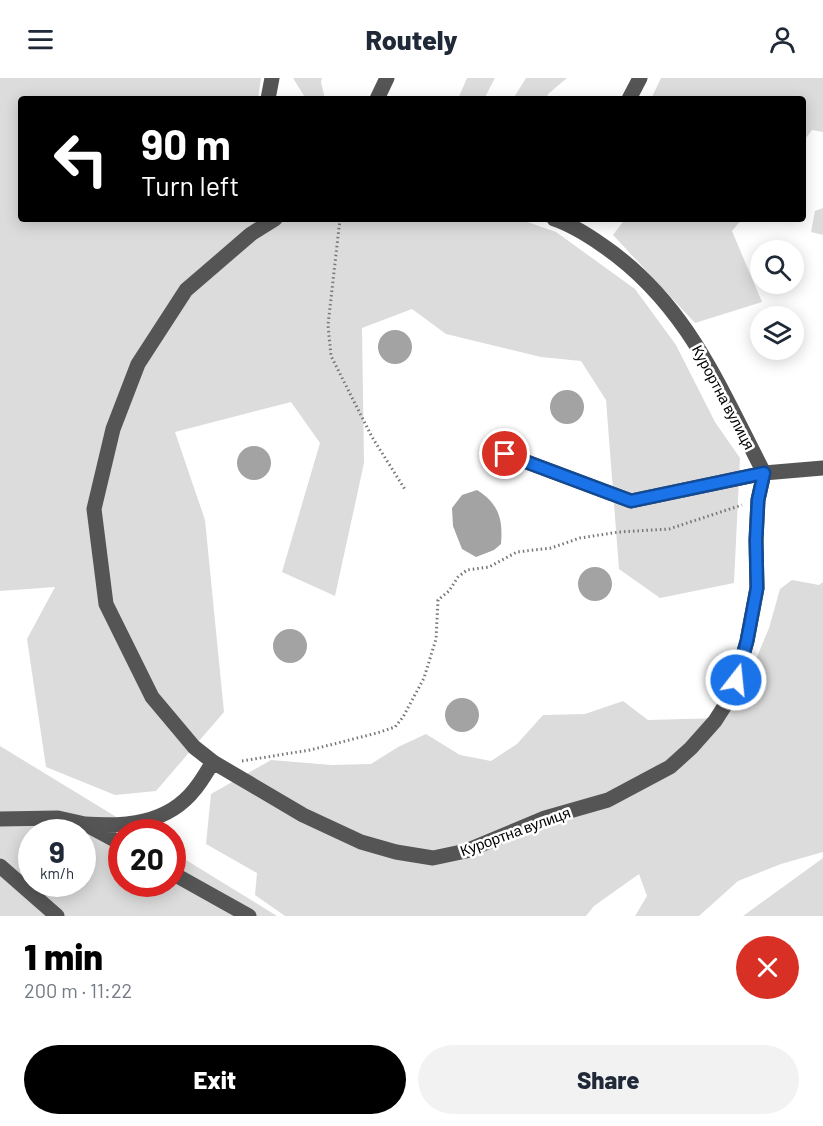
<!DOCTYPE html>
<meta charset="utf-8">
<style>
:root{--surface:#fff;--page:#f2f2f3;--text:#1f2937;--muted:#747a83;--accent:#000}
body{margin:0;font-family:Barlow,sans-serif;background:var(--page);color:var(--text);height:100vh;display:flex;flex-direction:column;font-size:22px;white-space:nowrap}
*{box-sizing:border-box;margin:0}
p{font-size:20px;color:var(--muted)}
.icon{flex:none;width:33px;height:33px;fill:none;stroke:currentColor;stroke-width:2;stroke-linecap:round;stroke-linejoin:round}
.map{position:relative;height:838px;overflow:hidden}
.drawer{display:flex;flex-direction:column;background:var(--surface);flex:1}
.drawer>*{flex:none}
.top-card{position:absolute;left:18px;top:18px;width:788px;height:126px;border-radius:6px;box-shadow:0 3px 15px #0003;background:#000;color:#fff;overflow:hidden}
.fabs{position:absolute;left:750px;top:162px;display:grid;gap:12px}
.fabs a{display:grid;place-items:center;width:54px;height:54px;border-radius:50%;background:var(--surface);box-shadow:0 3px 15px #0003;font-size:30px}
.speed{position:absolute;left:18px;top:741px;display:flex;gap:12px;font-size:30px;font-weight:700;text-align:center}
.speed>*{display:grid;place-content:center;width:78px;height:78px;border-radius:50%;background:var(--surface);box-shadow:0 3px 15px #0003;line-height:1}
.speed small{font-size:15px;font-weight:400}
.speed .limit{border:9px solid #d22;background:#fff;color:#111}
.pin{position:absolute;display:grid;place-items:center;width:51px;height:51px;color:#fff;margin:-26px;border:3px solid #fff;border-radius:50%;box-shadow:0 2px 6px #0007}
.me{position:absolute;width:66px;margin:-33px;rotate:16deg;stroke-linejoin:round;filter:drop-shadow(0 0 4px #0008)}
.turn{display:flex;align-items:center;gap:21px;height:126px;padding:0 24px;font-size:27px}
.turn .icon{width:78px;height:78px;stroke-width:2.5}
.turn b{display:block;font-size:42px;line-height:51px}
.round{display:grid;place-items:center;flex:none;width:63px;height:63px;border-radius:32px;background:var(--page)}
.headline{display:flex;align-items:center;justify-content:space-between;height:102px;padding:0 24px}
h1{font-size:36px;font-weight:800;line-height:45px;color:var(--accent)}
.action{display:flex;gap:12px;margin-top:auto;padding:12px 24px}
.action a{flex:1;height:69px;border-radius:36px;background:var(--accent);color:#fff;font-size:24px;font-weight:800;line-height:69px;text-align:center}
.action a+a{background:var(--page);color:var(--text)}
header{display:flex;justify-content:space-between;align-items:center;height:78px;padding:0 24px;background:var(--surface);font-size:27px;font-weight:800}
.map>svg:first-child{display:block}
.green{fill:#dcdcdc;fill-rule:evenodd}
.water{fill:#a3a3a3}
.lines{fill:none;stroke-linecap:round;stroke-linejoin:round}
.path{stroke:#777;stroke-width:3;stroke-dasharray:1.5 3;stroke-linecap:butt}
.minor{stroke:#555;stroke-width:15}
.route-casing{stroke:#114b97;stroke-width:15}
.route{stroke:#1a73e8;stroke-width:10}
.labels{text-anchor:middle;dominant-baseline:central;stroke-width:5;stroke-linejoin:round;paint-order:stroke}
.street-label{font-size:15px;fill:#000;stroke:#fff}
</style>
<header><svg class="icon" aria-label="menu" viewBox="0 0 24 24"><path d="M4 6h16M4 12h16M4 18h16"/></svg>Routely<svg class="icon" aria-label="person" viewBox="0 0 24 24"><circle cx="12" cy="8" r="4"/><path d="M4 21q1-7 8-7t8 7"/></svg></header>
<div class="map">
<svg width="823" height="838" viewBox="0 0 823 838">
<rect width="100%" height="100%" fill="#fff"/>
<path class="green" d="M0,0H261L258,21H21V141H519L556,154L635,211L676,267L715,344L740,380L734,505L660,520L619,491L606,322L581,283L541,279L446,256L412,231L362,250L364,385L335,518L282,494L320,365L291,324L175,354L205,442L224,634L156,713L115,717L46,689L27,561L55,509L0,513Z
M293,0H322L321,4L325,21H306Z
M467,0H495L484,21H458Z
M526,0H567L548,16L546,21H513Z
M661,0H823V54L812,52L803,64L802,21H651Z
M823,130V157L811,154L815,133Z
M625,141H742L732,153L762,224L695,245L613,157Z
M792,502L819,507L823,504V774L781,786L738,803L699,838H635L647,818L639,796L594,828L586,838H285L255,817L257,795L206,766L211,716L271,682L332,687L371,686L398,669L426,656L460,677L491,683L517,666L543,637L585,636L623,623L648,642L721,640L747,603L769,550L780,511Z
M0,668L141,754H122V806H172L173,774L277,838H0ZM32,754H82V806H32Z
M823,780V838H743Z"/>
<path class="water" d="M378 269a17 17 0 1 1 34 0a17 17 0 1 1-34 0Z
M550 329a17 17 0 1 1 34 0a17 17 0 1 1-34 0Z
M237 385a17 17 0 1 1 34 0a17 17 0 1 1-34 0Z
M477,412C499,426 503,441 501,466L494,472L476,479L462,471L453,448L452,430L462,417Z
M578 506a17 17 0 1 1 34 0a17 17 0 1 1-34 0Z
M273 568a17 17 0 1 1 34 0a17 17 0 1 1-34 0Z
M445 637a17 17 0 1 1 34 0a17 17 0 1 1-34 0Z"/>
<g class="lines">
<path class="path" d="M340,141L328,247L331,278L372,359L406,413
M242,683L310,672L377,655L395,649L403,639L424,600L436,561L438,522L449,513L458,499L467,492L489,489L517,474L551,470L580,460L619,454L669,451L742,427"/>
<path class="minor" d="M268,21L272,0
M377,21L387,0
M629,21L640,0
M275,141L251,156L186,212L138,286L113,351L94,431L106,526L152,619L194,669L213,684L303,737L361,764L396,774L433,780L466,773L545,740L608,722L670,689L691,670L715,643L729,621L736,602L747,563L757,510L756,462L758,422L764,395C719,308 686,224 602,167C586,156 572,147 554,141
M505,376L631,423L764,395L823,390
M0,741L58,740L85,746L122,766
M85,746C125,749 168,746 195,711C202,703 207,693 213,684
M0,788L57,838
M172,795L249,838"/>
</g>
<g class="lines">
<g class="route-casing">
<path id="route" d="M505,376L631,423L764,395L758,422L756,462L757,510L747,563L736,602"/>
</g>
<use href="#route" class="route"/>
</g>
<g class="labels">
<g class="street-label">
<text transform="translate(724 319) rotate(62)">Курортна вулиця</text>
<text transform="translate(515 753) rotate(-20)">Курортна вулиця</text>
</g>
</g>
</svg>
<div class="fabs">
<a><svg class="icon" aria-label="search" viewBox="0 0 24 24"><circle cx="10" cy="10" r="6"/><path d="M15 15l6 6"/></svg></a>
<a><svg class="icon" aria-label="layers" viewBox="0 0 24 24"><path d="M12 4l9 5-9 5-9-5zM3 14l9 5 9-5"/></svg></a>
</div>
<div class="speed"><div>9<small>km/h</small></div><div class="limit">20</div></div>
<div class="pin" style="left:505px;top:376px;background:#d93025"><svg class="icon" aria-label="arrive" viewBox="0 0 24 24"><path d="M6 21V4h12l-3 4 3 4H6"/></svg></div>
<svg class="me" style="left:736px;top:602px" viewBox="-20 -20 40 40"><circle r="17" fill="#1a73e8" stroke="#fff" stroke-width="3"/><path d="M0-11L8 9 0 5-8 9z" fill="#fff"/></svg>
<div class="top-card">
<div class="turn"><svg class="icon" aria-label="left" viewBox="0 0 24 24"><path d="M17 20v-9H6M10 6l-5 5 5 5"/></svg><div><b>90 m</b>Turn left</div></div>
</div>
</div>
<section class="drawer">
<div class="headline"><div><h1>1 min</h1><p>200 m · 11:22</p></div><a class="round" style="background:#d93025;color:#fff"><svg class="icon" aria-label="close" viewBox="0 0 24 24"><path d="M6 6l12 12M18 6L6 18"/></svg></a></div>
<div class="action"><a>Exit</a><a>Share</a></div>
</section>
